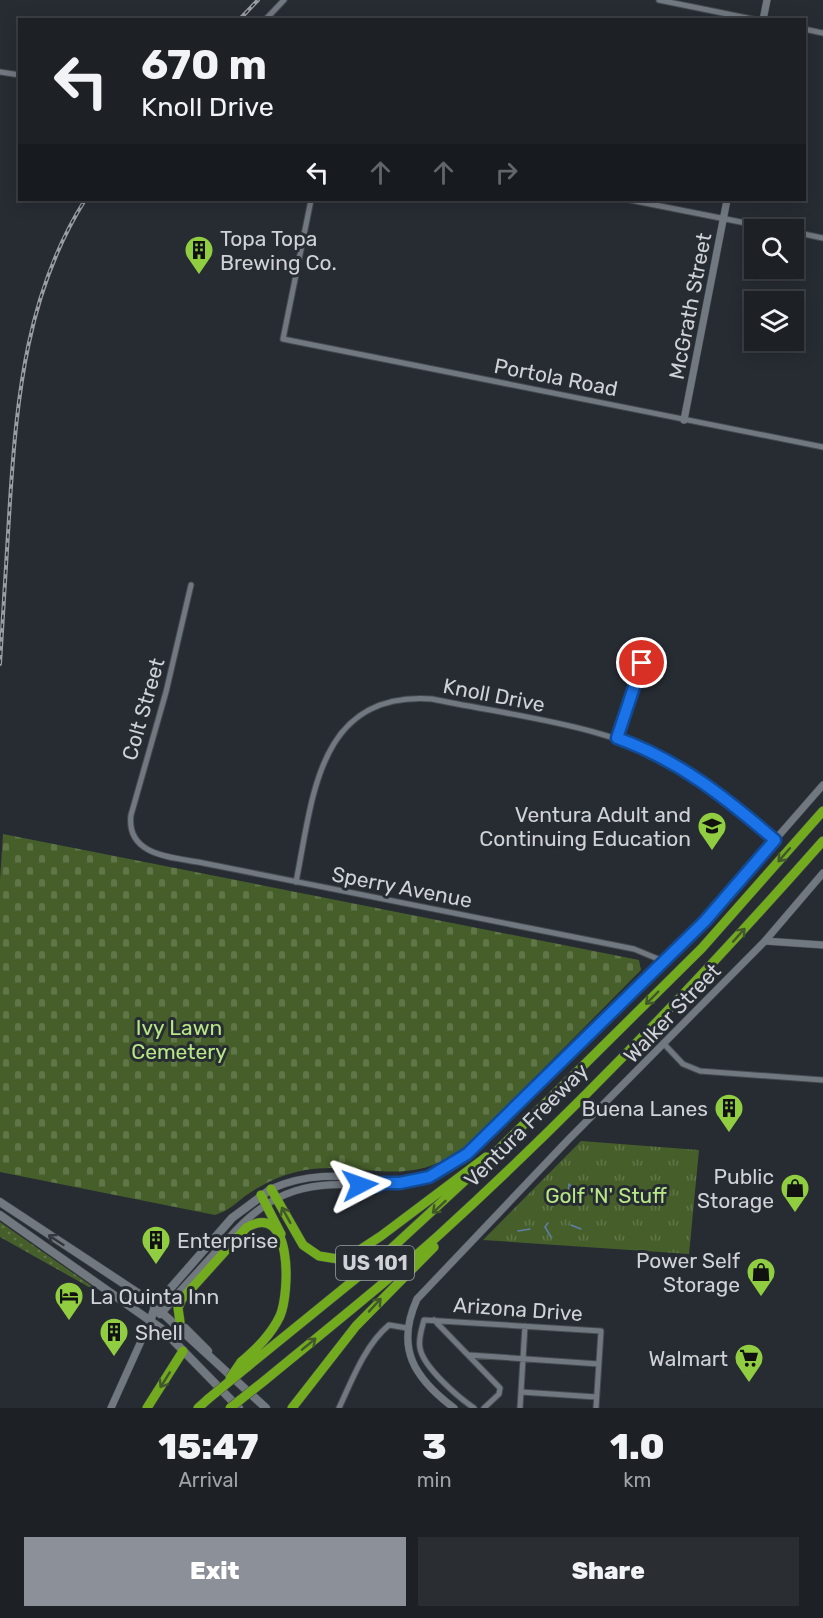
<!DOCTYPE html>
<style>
:root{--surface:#1d2126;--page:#2a2e32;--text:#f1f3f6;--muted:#a0a3a7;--line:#3b3e43;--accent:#8c9099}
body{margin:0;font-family:Rubik,sans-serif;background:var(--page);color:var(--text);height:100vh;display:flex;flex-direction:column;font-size:22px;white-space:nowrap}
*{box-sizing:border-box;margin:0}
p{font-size:20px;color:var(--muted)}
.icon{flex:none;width:33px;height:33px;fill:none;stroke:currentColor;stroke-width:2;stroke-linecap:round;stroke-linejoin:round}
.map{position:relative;height:1408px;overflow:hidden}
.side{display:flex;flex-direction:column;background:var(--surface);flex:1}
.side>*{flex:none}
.guide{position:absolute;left:18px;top:18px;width:788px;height:183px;border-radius:0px;box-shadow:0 3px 15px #0003,0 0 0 2px var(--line);background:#1d2126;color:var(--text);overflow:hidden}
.controls{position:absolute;left:744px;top:219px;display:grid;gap:12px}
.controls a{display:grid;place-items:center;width:60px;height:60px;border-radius:0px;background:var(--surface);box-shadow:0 3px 15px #0003,0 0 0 2px var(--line);font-size:30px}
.pin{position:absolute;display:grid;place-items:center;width:51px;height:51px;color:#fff;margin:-26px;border:3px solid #fff;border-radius:50%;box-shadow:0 2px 6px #0007}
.me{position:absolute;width:66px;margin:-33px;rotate:86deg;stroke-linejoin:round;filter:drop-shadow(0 0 4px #0008)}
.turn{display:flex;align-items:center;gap:21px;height:126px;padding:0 24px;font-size:27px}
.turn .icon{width:78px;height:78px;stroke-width:2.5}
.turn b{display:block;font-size:42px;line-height:51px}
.lanes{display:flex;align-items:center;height:57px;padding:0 24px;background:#0003;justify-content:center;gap:30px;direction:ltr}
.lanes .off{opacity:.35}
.eta{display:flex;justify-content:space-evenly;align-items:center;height:102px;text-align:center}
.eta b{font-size:36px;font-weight:800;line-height:42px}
.primary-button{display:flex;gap:12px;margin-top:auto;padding:12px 24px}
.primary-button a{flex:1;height:69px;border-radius:0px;background:var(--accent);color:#fff;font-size:24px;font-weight:800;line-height:69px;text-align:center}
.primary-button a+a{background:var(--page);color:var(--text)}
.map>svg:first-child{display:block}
.grass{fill:url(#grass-dots)}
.cemetery{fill:url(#cemetery-stones)}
.park{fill:url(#park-tufts)}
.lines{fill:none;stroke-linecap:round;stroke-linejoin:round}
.stream{stroke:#5e7fa7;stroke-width:1.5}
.minor-casing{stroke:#454a4f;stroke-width:7}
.tertiary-casing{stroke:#454a4f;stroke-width:8}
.secondary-casing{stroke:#454a4f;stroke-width:9}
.motorway-casing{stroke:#454a4f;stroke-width:10}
.minor{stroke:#72787f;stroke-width:5}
.tertiary{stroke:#72787f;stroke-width:7}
.secondary{stroke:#72787f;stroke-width:8}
.motorway{stroke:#73ab1f;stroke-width:9}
.rail-casing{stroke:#999ca1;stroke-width:4}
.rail{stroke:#272c33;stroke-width:1.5;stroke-dasharray:4.5;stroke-linecap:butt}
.motorway-bridge-casing{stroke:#454a4f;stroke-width:10;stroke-linecap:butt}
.motorway-bridge{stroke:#73ab1f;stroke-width:9}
.oneway{stroke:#42582c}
.oneway2{stroke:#32373e}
.route-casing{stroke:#114b97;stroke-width:15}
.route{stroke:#1a73e8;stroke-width:10}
.labels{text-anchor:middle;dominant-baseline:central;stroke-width:6;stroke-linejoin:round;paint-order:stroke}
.shield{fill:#272c33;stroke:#9da0a5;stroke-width:1.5}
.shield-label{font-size:20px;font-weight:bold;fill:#cfd2d6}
.poi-label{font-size:21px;fill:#cfd2d6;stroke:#272c33;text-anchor:end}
.street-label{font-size:21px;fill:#cfd2d6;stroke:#272c33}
.park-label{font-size:21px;fill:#b8e786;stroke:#272c33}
</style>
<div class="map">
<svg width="823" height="1408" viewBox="0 0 823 1408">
<defs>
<pattern id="grass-dots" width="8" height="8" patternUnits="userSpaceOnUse" patternTransform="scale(1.5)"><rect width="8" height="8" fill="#465f2a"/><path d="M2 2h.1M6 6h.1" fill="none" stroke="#607548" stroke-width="1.8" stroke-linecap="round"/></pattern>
<pattern id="cemetery-stones" width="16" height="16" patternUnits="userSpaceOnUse" patternTransform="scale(1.5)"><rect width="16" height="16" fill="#465f2a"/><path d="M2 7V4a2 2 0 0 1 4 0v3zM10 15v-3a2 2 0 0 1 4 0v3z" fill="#607548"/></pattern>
<pattern id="park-tufts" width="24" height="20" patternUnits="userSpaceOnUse" patternTransform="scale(1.5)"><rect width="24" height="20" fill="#465f2a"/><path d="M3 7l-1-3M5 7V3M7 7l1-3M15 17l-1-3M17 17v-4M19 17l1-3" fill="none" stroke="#607548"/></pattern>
</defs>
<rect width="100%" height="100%" fill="#272c33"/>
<path class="grass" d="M0,1222L96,1289V1291L0,1237Z"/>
<path class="cemetery" d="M3,834L639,960L641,970L465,1148C401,1193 360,1157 296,1172C279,1176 259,1186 245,1196C235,1204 228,1211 215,1215L0,1172V880Z"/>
<path class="park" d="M581,1141L699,1150L689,1254L483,1240Z"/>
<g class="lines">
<path class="stream" d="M544,1198L553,1206
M567,1202L569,1184L580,1197
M548,1223L545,1227L551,1237
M571,1225L581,1229
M518,1231L530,1229"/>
<g class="minor-casing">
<path id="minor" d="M659,0L757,20
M265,20L284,0
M804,29L823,33
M0,72L20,75
M311,200L283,339L823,447
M630,200L781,230
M794,232L823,238
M191,585L166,692L131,815C126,855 170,857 198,862L634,949L663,961
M617,738L642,663
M296,882C313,798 317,691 432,699C519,717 613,725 690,772C721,791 747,816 775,840
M664,1044L683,1064L700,1071L823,1080
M434,1320L500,1388L499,1394L484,1408
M469,1355L599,1364
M521,1392L596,1397
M339,1408C352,1380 365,1345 389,1325L407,1328
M474,1408C458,1397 423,1367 420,1348C418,1339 422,1328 424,1320L601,1331L596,1408
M520,1408L525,1326"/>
</g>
<g class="tertiary-casing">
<path id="tertiary" d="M763,20L767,0
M684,420L727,200
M765,941L823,945
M271,1189C306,1173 339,1175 376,1179L382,1183
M229,1238C273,1187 311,1181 376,1186C384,1182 391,1184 400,1183C421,1181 438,1174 456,1163L704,921L823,785
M111,1408L151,1319
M454,1408C414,1378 395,1348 417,1299L568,1140L765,941L823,873"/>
</g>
<g class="secondary-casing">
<path id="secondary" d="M0,1202L147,1299L266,1408
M0,1215L162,1329L239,1408
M160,1314L229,1238
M151,1319L155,1306L232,1218L271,1189
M185,1328L208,1351"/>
</g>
<g class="motorway-casing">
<path id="motorway" d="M271,1189L303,1245L319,1256L338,1259L352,1255L381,1236L486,1157
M261,1195L281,1234
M180,1322L178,1308L182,1299L246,1228C293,1199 290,1293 280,1316C271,1335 256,1349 241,1362
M247,1367L381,1258L496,1152L702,948L823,811
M264,1381C322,1333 382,1286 439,1235C574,1112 702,978 823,841
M147,1408L183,1351
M198,1408L208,1399
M292,1408L356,1326L434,1247"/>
</g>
<use href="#minor" class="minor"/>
<use href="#tertiary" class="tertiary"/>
<use href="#secondary" class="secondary"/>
<use href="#motorway" class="motorway"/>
<g class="rail-casing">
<path id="rail" d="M239,20L258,0
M0,664C3,610 7,555 10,501C17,395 27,292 85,200"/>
</g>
<use href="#rail" class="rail"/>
<g class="motorway-bridge-casing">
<path id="motorway-bridge" d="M230,1378L241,1362
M208,1399L247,1367
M230,1408L264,1381"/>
</g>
<use href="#motorway-bridge" class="motorway-bridge"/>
</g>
<defs><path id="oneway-shaft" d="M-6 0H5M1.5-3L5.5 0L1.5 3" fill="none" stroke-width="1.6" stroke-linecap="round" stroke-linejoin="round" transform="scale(1.5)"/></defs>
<g class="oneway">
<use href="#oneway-shaft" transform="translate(784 855) rotate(131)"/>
<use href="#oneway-shaft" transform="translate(739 935) rotate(-48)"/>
<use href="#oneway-shaft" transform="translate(652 998) rotate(135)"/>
<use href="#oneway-shaft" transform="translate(439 1207) rotate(137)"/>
<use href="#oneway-shaft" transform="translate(286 1215) rotate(-119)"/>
<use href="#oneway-shaft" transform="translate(375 1305) rotate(-47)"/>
<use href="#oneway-shaft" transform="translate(309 1344) rotate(-39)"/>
<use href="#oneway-shaft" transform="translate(165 1380) rotate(122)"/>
</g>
<use class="oneway2" href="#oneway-shaft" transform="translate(56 1240) rotate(-147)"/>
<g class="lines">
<g class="route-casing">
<path id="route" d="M360,1185L376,1186L382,1183H400L429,1177L467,1154L705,921L775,840C726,798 679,760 617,738L642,663"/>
</g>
<use href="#route" class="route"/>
</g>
<defs>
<g id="building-pin" transform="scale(1.5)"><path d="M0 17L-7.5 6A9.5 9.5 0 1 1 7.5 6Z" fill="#90cd41" stroke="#272c33"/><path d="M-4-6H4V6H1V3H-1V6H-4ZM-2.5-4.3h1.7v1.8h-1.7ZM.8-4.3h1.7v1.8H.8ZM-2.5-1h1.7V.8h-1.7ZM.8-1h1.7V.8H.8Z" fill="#111"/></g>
<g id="school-pin" transform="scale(1.5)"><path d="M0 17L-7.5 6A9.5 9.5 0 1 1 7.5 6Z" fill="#90cd41" stroke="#272c33"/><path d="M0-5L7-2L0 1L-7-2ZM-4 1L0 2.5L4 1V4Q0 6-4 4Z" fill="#111"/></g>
<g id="shop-pin" transform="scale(1.5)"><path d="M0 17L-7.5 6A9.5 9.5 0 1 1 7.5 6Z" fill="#90cd41" stroke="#272c33"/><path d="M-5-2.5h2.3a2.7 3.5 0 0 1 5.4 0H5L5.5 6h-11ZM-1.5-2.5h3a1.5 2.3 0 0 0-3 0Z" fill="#111"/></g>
<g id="hotel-pin" transform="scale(1.5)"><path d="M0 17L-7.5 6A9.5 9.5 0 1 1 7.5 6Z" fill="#90cd41" stroke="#272c33"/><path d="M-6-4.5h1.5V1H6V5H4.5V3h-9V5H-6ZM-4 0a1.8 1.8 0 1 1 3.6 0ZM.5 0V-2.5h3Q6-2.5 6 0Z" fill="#111"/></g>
<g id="supermarket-pin" transform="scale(1.5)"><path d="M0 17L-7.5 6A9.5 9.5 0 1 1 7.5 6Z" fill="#90cd41" stroke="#272c33"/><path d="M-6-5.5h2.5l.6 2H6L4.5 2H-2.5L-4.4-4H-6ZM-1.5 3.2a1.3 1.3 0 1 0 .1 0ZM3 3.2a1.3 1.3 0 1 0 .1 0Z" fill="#111"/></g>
</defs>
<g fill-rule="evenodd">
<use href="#building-pin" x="199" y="250"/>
<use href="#school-pin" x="712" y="826"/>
<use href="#building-pin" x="729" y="1108"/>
<use href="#shop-pin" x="795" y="1188"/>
<use href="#building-pin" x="156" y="1240"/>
<use href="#shop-pin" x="761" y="1272"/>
<use href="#hotel-pin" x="69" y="1296"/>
<use href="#building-pin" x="114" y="1332"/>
<use href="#supermarket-pin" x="749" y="1358"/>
</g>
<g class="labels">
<rect class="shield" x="336" y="1246" width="78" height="34" rx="4.5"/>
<g class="shield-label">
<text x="375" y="1263">US 101</text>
</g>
<g class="poi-label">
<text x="220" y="238" text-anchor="start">Topa Topa<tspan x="220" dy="24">Brewing Co.</tspan></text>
<text x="691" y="814">Ventura Adult and<tspan x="691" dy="24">Continuing Education</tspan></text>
<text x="708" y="1108">Buena Lanes</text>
<text x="774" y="1176">Public<tspan x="774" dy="24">Storage</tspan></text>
<text x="177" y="1240" text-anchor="start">Enterprise</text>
<text x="740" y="1260">Power Self<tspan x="740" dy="24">Storage</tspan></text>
<text x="90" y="1296" text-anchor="start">La Quinta Inn</text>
<text x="135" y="1332" text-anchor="start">Shell</text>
<text x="728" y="1358">Walmart</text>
</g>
<g class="street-label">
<text transform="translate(690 306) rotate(-79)">McGrath Street</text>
<text transform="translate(556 377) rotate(11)">Portola Road</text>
<text transform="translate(494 695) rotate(11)">Knoll Drive</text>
<text transform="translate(143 709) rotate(-74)">Colt Street</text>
<text transform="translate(402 887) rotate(11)">Sperry Avenue</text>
<text transform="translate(672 1013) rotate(-46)">Walker Street</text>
<text transform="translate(526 1125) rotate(-45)">Ventura Freeway</text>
<text transform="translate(518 1309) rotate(4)">Arizona Drive</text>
</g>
<g class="park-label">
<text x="179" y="1027">Ivy Lawn<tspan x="179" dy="24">Cemetery</tspan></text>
<text x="606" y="1195">Golf 'N' Stuff</text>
</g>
</g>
</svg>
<div class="controls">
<a><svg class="icon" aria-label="search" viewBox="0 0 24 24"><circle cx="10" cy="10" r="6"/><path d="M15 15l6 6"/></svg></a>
<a><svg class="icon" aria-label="layers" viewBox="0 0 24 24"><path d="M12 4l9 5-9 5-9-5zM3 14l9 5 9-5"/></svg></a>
</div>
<div class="pin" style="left:642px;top:663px;background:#d93025"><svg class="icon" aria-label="arrive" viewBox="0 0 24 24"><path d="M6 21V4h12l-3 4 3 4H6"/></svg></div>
<svg class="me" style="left:360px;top:1185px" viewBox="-20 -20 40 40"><path d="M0-17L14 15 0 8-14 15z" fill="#1a73e8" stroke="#fff" stroke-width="4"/></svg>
<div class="guide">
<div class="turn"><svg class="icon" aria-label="left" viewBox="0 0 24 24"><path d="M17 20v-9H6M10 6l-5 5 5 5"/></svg><div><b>670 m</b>Knoll Drive</div></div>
<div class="lanes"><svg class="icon" aria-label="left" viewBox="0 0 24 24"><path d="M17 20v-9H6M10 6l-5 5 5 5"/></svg><svg class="icon off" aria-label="ahead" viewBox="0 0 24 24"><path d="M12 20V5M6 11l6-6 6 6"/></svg><svg class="icon off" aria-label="ahead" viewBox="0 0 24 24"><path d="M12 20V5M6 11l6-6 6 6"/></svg><svg class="icon off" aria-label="right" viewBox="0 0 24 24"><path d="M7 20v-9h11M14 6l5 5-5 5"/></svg></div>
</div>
</div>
<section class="side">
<div class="eta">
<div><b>15:47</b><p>Arrival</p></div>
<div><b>3</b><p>min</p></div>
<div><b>1.0</b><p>km</p></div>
</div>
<div class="primary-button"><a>Exit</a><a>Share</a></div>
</section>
